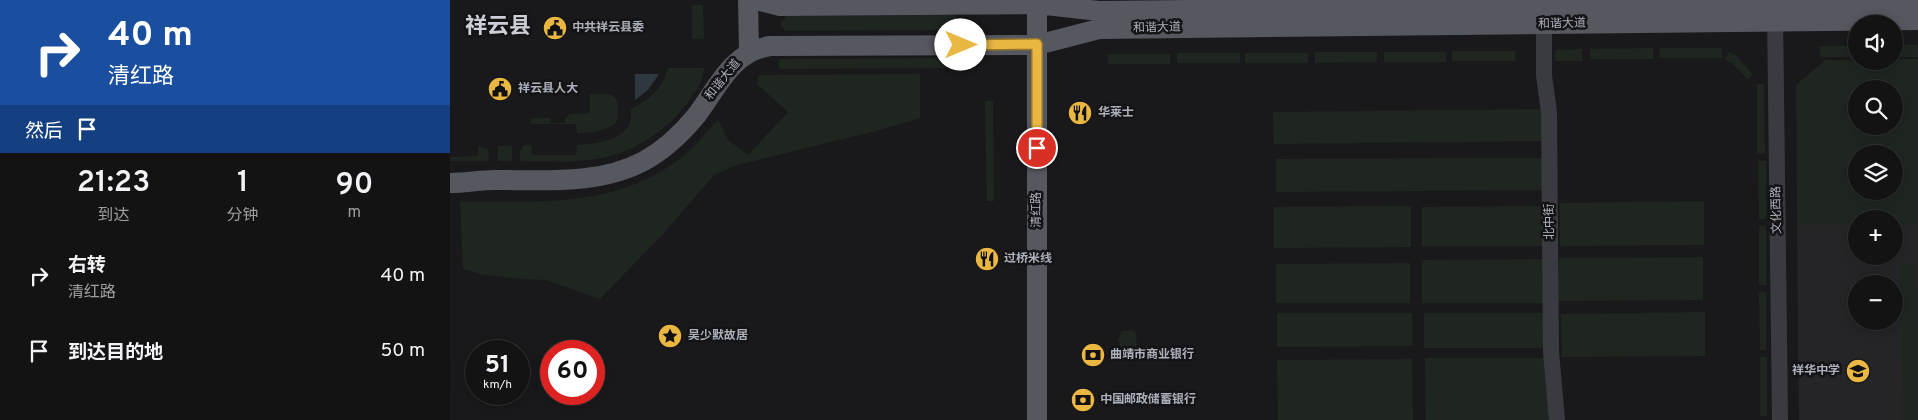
<!DOCTYPE html>
<html lang="zh">
<meta charset="utf-8">
<style>
:root{--surface:#131314;--page:#202022;--text:#f1f3f6;--muted:#9d9ea0;--line:#323234}
body{margin:0;font-family:Overpass,"Noto Sans SC",sans-serif;background:var(--page);color:var(--text);height:100vh;display:flex;flex-direction:column;font-size:19px;white-space:nowrap}
*{box-sizing:border-box;margin:0}
p{font-size:16px;color:var(--muted)}
.icon{flex:none;width:28px;height:28px;fill:none;stroke:currentColor;stroke-width:2;stroke-linecap:round;stroke-linejoin:round}
.map{position:relative;flex:1;overflow:hidden}
.drawer{display:flex;flex-direction:column;background:var(--surface);width:450px}
.drawer>*{flex:none}
.top-card{background:#1a4fa0;color:#fff;overflow:hidden}
.fabs{position:absolute;left:1398px;top:15px;display:grid;gap:10px}
.fabs a{display:grid;place-items:center;width:55px;height:55px;border-radius:50%;background:var(--surface);box-shadow:0 2px 12px #0003,0 0 0 1px var(--line);font-size:25px}
.speed{position:absolute;left:15px;top:340px;display:flex;gap:10px;font-size:25px;font-weight:700;text-align:center}
.speed>*{display:grid;place-content:center;width:65px;height:65px;border-radius:50%;background:var(--surface);box-shadow:0 2px 12px #0003,0 0 0 1px var(--line);line-height:1}
.speed small{font-size:12px;font-weight:400}
.speed .limit{border:8px solid #d22;background:#fff;color:#111}
.pin{position:absolute;display:grid;place-items:center;width:42px;height:42px;color:#fff;margin:-21px;border:2px solid #fff;border-radius:50%;box-shadow:0 1px 5px #0007}
.me{position:absolute;width:55px;margin:-28px;rotate:90deg;stroke-linejoin:round;filter:drop-shadow(0 0 4px #0008)}
.turn{display:flex;align-items:center;gap:18px;height:105px;padding:0 25px;font-size:22px}
.turn .icon{width:65px;height:65px;stroke-width:2.5}
.turn b{display:block;font-size:35px;line-height:42px}
.then{display:flex;align-items:center;height:48px;padding:0 25px;background:#0003;gap:10px;font-size:19px}
.eta{display:flex;justify-content:space-evenly;align-items:center;height:85px;text-align:center}
.eta b{font-size:30px;font-weight:600;line-height:35px}
ul{padding:0;list-style:none}
li{display:flex;align-items:center;gap:15px;height:75px;padding:0 25px}
li div{flex:1}
li b{display:block;font-size:19px}
li em{font-style:normal}
main{display:flex;flex:1;min-height:0}
.map>svg:first-child{display:block}
.built{fill:#252528;fill-rule:evenodd}
.green{fill:#1f2620;fill-rule:evenodd}
.water{fill:#2f373f}
.lines{fill:none;stroke-linecap:round;stroke-linejoin:round}
.minor{stroke:#3a3b40;stroke-width:16}
.major{stroke:#56585f;stroke-width:20}
.route-casing{stroke:#98772b;stroke-width:12}
.route{stroke:#eab742;stroke-width:9}
.labels{text-anchor:middle;dominant-baseline:central;stroke-width:5;stroke-linejoin:round;paint-order:stroke}
.street-label{font-size:12px;fill:#acb0ba;stroke:#141416}
.poi-label{font-size:12px;font-weight:bold;fill:#acb0ba;stroke:#141416;text-anchor:start}
.town-label{font-size:22px;font-weight:bold;fill:#cdcfd6;stroke:#141416}
</style>
<main>
<section class="drawer">
<div class="top-card">
<div class="turn"><svg class="icon" aria-label="right" viewBox="0 0 24 24"><path d="M7 20v-9h11M14 6l5 5-5 5"/></svg><div><b>40 m</b>清红路</div></div>
<div class="then">然后<svg class="icon" aria-label="arrive" viewBox="0 0 24 24"><path d="M6 21V4h12l-3 4 3 4H6"/></svg></div>
</div>
<div class="eta">
<div><b>21:23</b><p>到达</p></div>
<div><b>1</b><p>分钟</p></div>
<div><b>90</b><p>m</p></div>
</div>
<ul>
<li><svg class="icon" aria-label="right" viewBox="0 0 24 24"><path d="M7 20v-9h11M14 6l5 5-5 5"/></svg><div><b>右转</b><p>清红路</p></div><em>40 m</em></li>
<li><svg class="icon" aria-label="arrive" viewBox="0 0 24 24"><path d="M6 21V4h12l-3 4 3 4H6"/></svg><div><b>到达目的地</b></div><em>50 m</em></li>
</ul>
</section>
<div class="map">
<svg width="1468" height="420" viewBox="0 0 1468 420">
<rect width="100%" height="100%" fill="#19191b"/>
<path class="built" d="M1444,224H1468V420H1349L1347,225H1406V256H1444ZM1406,284H1444V321H1406Z"/>
<path class="green" d="M242,5H253L254,39H242Z
M505,15L509,23L504,30L335,31L330,24L336,16Z
M1444,45H1468V57H1444Z
M1370,46H1406V57H1370Z
M1203,48V59H1140V49Z
M1209,48H1272V58H1210Z
M1132,49V61H1105V50Z
M1002,51H1065V61H1002Z
M865,52H927V62L865,63Z
M934,52H996V62H934Z
M1279,52L1288,57L1303,75L1297,79L1282,63L1275,60Z
M727,53H790V63H727Z
M795,53H858V63H795Z
M658,54H720V64H658Z
M503,58V68L329,69V59Z
M1444,59H1468V224H1444V219H1406V225H1347L1346,85L1375,60L1444,61ZM1406,89H1444V126H1406ZM1406,154H1444V191H1406Z
M218,68H254C254,81 245,91 238,102C218,131 181,154 146,159C121,163 95,161 70,161V151L75,145H81L82,155H126L127,145C143,144 175,141 180,122C181,118 181,113 181,109C199,100 213,88 218,68Z
M470,74V118L430,130L287,165L264,175L215,232L150,299L96,280L71,279L30,274L13,269L10,202C92,201 170,209 237,153C248,143 258,130 268,119L278,140L298,155L338,112L307,84L308,75Z
M1307,84H1314L1315,154H1307Z
M140,94C152,94 168,91 168,107C168,113 168,118 166,123C155,131 141,133 127,133L126,124H81V118H100V123H115V119L120,114L140,113Z
M535,101H543L544,201H537Z
M1094,109V141L824,144L823,112Z
M28,146L38,149L39,161H0V157L28,156Z
M48,146H62V161H48Z
M1093,158V190L826,192V159Z
M1308,161H1316V219H1309Z
M1254,201V245L1110,246V203Z
M961,206V247L824,248V207Z
M1097,206V246H972V207Z
M1309,226H1316V285H1309Z
M1253,257V300L1109,301V258Z
M1096,259V303H972V260Z
M960,263V303H826V264Z
M1451,264H1466V290L1468,288V420H1453Z
M1309,292H1316V350H1310Z
M1255,312V356L1112,357L1111,314Z
M827,313H962L963,346L827,347Z
M974,313H1097V348H974Z
M683,330L686,333L687,353L673,356L668,340L672,331Z
M1310,357H1317V416H1310Z
M975,358H1094L1102,420H976Z
M962,359L963,420H828L827,360Z"/>
<path class="water" d="M185,74H209L198,90L185,100Z"/>
<g class="lines">
<path class="minor" d="M1325,10L1330,420
M1094,24V75L1099,112L1101,352L1107,420"/>
<path class="major" d="M298,0L299,52
M306,0L330,6L587,4L649,11L1468,2
M587,0V420
M0,183C15,183 30,180 45,180C95,180 149,185 194,161C214,150 232,133 246,116C267,89 281,52 320,46L587,45L649,29L1468,20"/>
</g>
<g class="lines">
<g class="route-casing">
<path id="route" d="M511,45L587,44V148"/>
</g>
<use href="#route" class="route"/>
</g>
<defs>
<g id="civic-disc" transform="scale(1.25)"><circle r="9.5" fill="#eab742" stroke="#141416"/><path d="M-.6-6.5H3V-4.5H.6V-3L4-1V1h2V6H-6V1h2V-1L-.6-3ZM-1.2 2.5V6h2.4V2.5Z" fill="#111"/></g>
<g id="restaurant-disc" transform="scale(1.25)"><circle r="9.5" fill="#eab742" stroke="#141416"/><path d="M-5-6h1v4h1v-4h1v4h1v-4h1v5L-1.5 .5V6h-2V.5L-5-1ZM5-6V6H3V1.5H1.5Q1.5-4 5-6Z" fill="#111"/></g>
<g id="sight-disc" transform="scale(1.25)"><circle r="9.5" fill="#eab742" stroke="#141416"/><path d="M0-6L1.8-2.2L6-1.7L2.9 1.2L3.7 5.4L0 3.3L-3.7 5.4L-2.9 1.2L-6-1.7L-1.8-2.2Z" fill="#111"/></g>
<g id="bank-disc" transform="scale(1.25)"><circle r="9.5" fill="#eab742" stroke="#141416"/><path d="M-6-4H6V4H-6ZM0-2.3a2.3 2.3 0 1 0 0 4.6a2.3 2.3 0 1 0 0-4.6Z" fill="#111"/></g>
<g id="school-disc" transform="scale(1.25)"><circle r="9.5" fill="#eab742" stroke="#141416"/><path d="M0-5L7-2L0 1L-7-2ZM-4 1L0 2.5L4 1V4Q0 6-4 4Z" fill="#111"/></g>
</defs>
<g fill-rule="evenodd">
<use href="#civic-disc" x="105" y="28"/>
<use href="#civic-disc" x="50" y="89"/>
<use href="#restaurant-disc" x="630" y="113"/>
<use href="#restaurant-disc" x="537" y="259"/>
<use href="#sight-disc" x="220" y="336"/>
<use href="#bank-disc" x="643" y="355"/>
<use href="#school-disc" x="1408" y="371"/>
<use href="#bank-disc" x="633" y="400"/>
</g>
<g class="labels">
<g class="street-label">
<text transform="translate(1112 24) rotate(-1)">和谐大道</text>
<text transform="translate(707 28) rotate(-1)">和谐大道</text>
<text transform="translate(273 80) rotate(-51)">和谐大道</text>
<text transform="translate(587 210) rotate(-90)">清红路</text>
<text transform="translate(1327 210) rotate(-91)">文化西路</text>
<text transform="translate(1100 222) rotate(-90)">北中街</text>
</g>
<g class="poi-label">
<text x="122" y="28">中共祥云县委</text>
<text x="68" y="89">祥云县人大</text>
<text x="648" y="113">华莱士</text>
<text x="554" y="259">过桥米线</text>
<text x="238" y="336">吴少默故居</text>
<text x="660" y="355">曲靖市商业银行</text>
<text x="1390" y="371" text-anchor="end">祥华中学</text>
<text x="650" y="400">中国邮政储蓄银行</text>
</g>
<g class="town-label">
<text x="48" y="27">祥云县</text>
</g>
</g>
</svg>
<div class="fabs">
<a><svg class="icon" aria-label="sound" viewBox="0 0 24 24"><path d="M4 9h4l5-4v14l-5-4H4zM17 9q2 3 0 6"/></svg></a>
<a><svg class="icon" aria-label="search" viewBox="0 0 24 24"><circle cx="10" cy="10" r="6"/><path d="M15 15l6 6"/></svg></a>
<a><svg class="icon" aria-label="layers" viewBox="0 0 24 24"><path d="M12 4l9 5-9 5-9-5zM3 14l9 5 9-5"/></svg></a>
<a>+</a>
<a>−</a>
</div>
<div class="speed"><div>51<small>km/h</small></div><div class="limit">60</div></div>
<div class="pin" style="left:587px;top:148px;background:#d93025"><svg class="icon" aria-label="arrive" viewBox="0 0 24 24"><path d="M6 21V4h12l-3 4 3 4H6"/></svg></div>
<svg class="me" style="left:511px;top:45px" viewBox="-20 -20 40 40"><circle r="19" fill="#fff"/><path d="M0-13L10 11 0 6-10 11z" fill="#eab742"/></svg>
</div>
</main>
